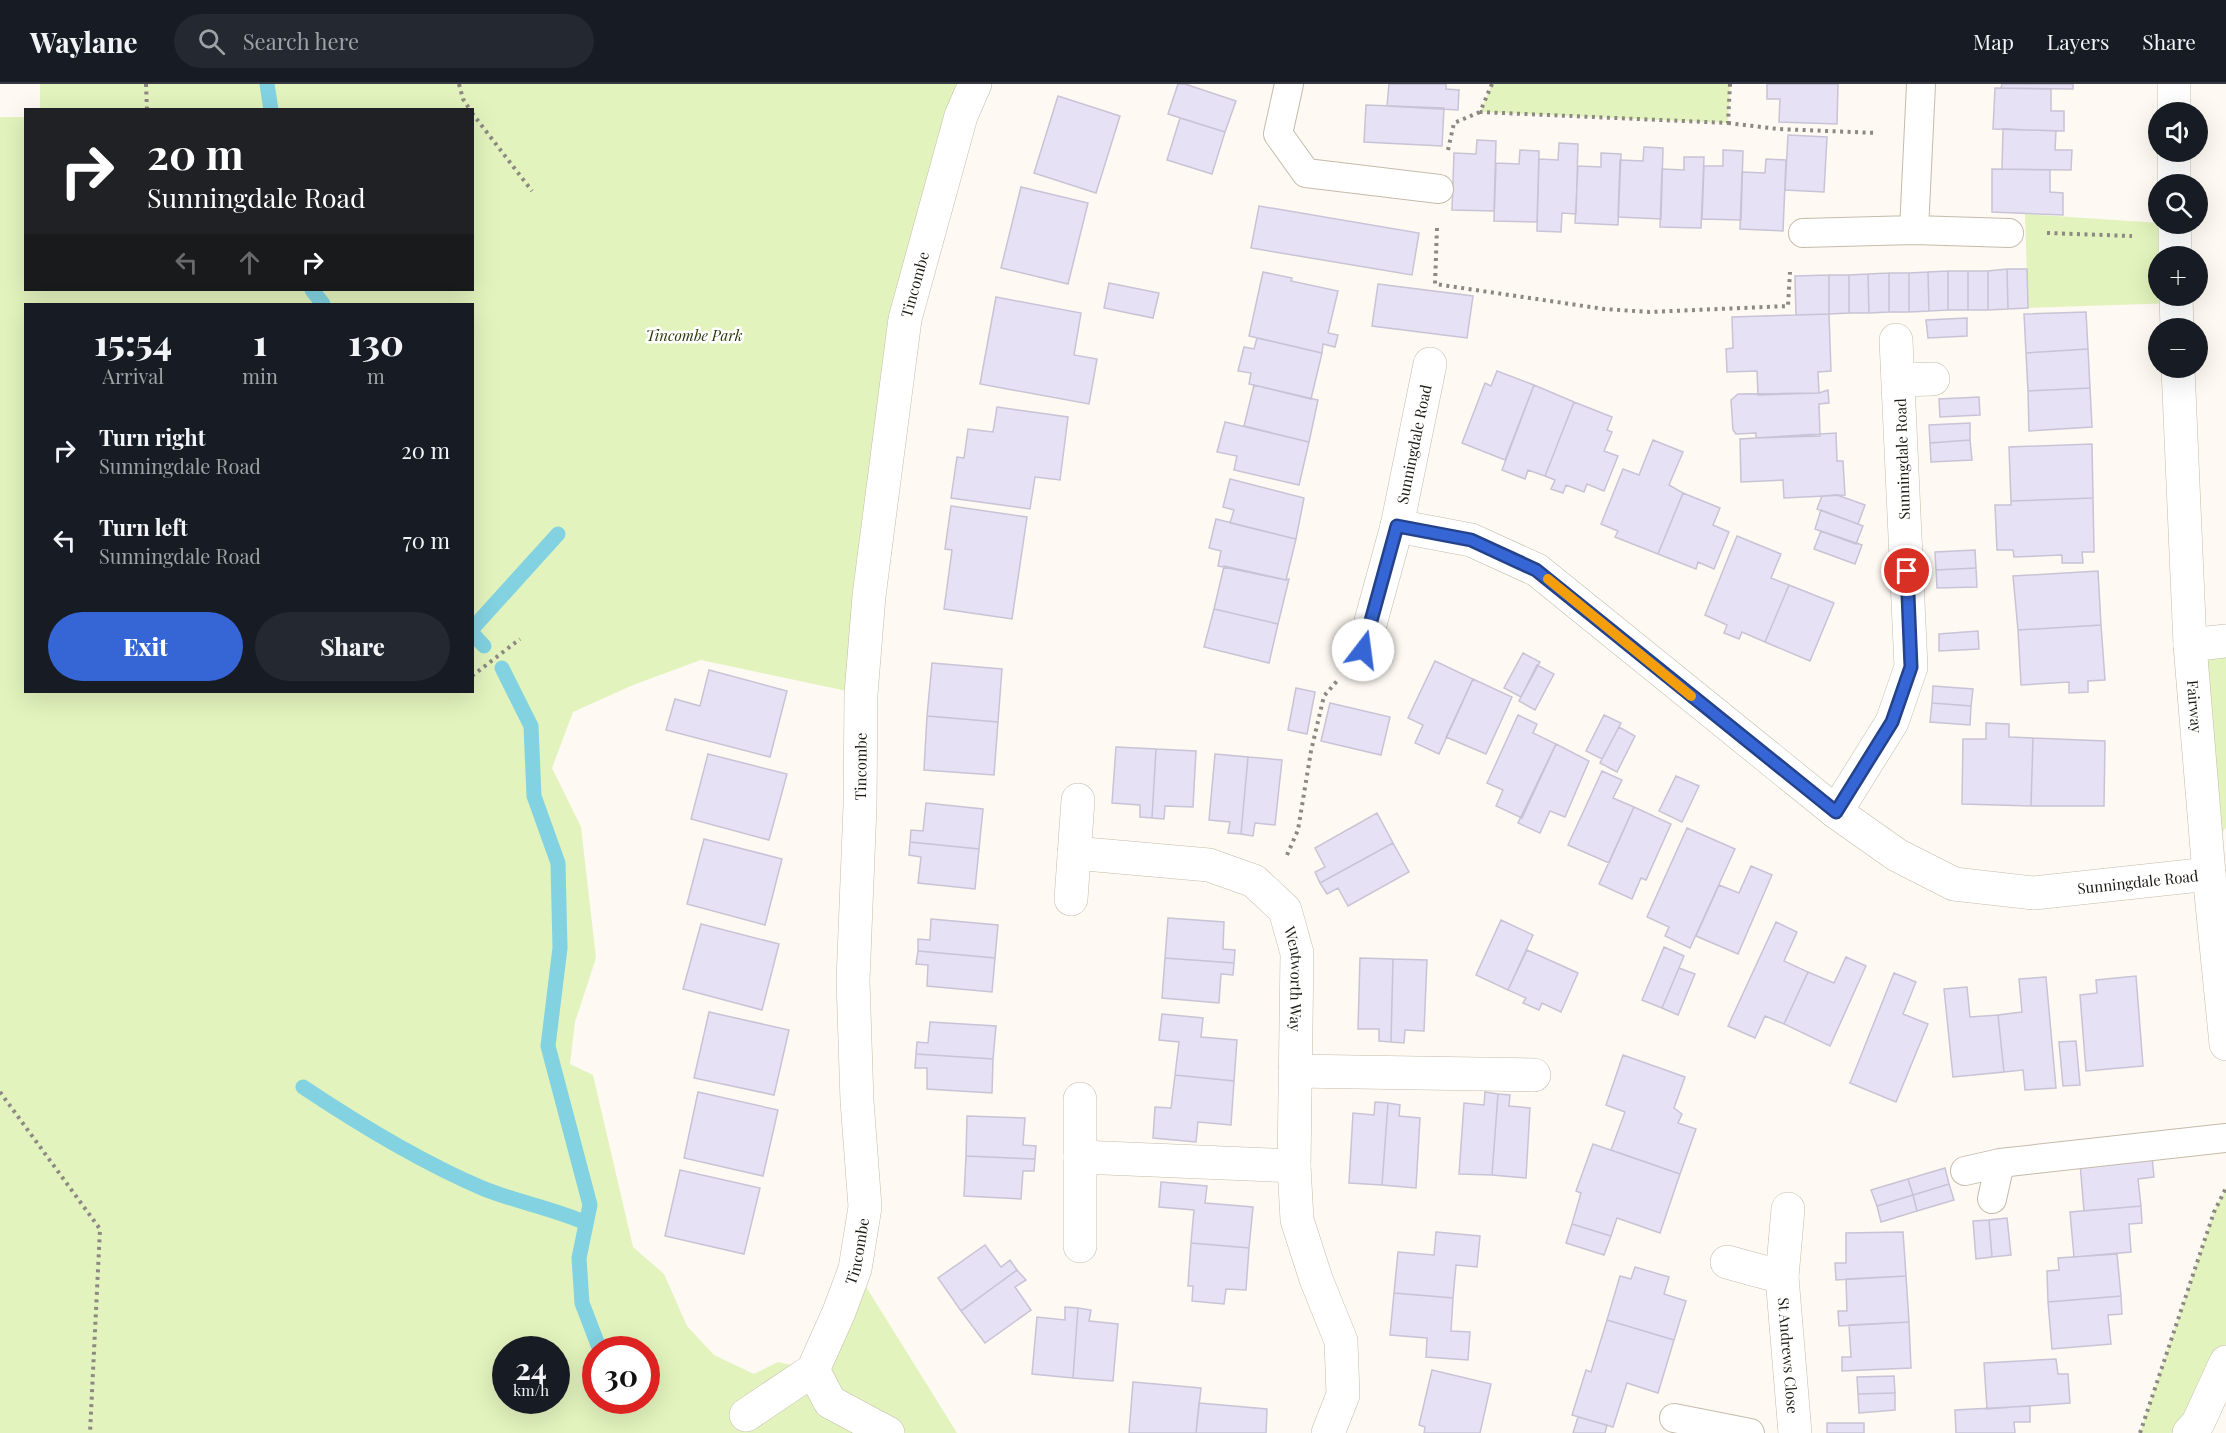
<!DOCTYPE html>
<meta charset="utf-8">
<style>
:root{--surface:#171b24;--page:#242831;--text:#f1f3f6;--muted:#9ea1a6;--line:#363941;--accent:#3666d5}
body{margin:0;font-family:"Playfair Display",serif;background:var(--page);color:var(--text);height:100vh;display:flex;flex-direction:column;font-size:22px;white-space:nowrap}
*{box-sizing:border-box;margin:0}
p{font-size:20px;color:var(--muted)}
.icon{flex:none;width:33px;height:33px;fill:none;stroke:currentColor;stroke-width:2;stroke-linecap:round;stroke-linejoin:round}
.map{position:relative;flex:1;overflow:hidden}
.details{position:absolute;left:24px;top:219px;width:450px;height:390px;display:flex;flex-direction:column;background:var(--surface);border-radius:0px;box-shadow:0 6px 24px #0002}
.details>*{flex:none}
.guide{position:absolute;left:24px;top:24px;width:450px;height:183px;border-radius:0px;box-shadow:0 6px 24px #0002;background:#202124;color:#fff;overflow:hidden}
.controls{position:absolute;left:2148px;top:18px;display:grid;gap:12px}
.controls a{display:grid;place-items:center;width:60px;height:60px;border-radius:50%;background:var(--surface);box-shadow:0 6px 24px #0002;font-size:30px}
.speed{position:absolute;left:492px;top:1252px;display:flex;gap:12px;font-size:30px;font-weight:700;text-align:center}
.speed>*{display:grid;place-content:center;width:78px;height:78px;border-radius:50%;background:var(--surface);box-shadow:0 6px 24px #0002;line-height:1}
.speed small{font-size:15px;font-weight:400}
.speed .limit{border:9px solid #d22;background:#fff;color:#111}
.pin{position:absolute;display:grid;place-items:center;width:51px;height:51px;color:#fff;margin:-26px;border:3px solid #fff;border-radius:50%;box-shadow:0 2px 6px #0007}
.me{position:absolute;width:66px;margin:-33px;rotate:15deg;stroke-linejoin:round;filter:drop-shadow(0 0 4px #0008)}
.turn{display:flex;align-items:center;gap:21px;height:126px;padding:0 24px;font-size:27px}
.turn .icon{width:78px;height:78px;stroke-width:2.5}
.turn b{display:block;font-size:42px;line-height:51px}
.lanes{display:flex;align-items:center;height:57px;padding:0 24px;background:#0003;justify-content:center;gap:30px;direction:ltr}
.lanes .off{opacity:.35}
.eta{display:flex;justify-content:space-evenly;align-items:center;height:102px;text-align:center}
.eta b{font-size:36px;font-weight:800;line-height:42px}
.button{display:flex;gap:12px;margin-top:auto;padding:12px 24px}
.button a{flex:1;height:69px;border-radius:36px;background:var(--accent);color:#fff;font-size:24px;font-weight:800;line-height:69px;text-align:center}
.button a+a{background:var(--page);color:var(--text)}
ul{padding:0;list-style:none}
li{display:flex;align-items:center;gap:18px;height:90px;padding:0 24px}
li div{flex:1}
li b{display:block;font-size:22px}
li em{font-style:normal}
header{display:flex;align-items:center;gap:36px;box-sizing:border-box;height:84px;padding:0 30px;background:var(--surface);border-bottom:2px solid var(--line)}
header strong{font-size:28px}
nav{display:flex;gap:33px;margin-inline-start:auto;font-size:21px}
.search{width:420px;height:54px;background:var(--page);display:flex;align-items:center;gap:15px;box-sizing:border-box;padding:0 21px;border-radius:33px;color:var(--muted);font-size:22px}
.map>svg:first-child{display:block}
.green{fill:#e2f3bd;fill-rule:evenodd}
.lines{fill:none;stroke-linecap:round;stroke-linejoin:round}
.stream{stroke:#82d2e1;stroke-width:15}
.building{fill:#e6e1f4;stroke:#c8c3d5;stroke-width:1.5}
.service-casing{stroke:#c4bbaa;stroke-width:30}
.minor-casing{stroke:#c4bbaa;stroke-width:34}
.path{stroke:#8d8982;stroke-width:4;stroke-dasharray:3 4.5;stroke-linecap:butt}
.service{stroke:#fff;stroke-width:28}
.minor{stroke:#fff;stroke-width:33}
.route-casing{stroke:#23428a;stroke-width:15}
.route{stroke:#3666d5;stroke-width:10}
.slow{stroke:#f59e0b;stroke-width:10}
.labels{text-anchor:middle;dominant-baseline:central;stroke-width:5;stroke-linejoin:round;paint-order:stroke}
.street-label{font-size:15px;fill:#1e1b15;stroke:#fff}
.park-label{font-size:15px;font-style:italic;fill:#2c370a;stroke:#fff}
</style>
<header>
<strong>Waylane</strong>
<div class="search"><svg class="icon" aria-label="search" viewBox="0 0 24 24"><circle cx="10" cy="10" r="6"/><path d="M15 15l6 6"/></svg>Search here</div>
<nav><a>Map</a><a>Layers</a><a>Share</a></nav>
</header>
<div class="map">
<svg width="2226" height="1349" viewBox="0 0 2226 1349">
<rect width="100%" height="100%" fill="#fef9f2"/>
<path class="green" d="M40,0H975L905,235L861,610L701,576L633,601L573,628L552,684L581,743L596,874L575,938L570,980L593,991L633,1163L664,1190L687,1242L714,1271L754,1290L778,1278L813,1286L855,1185L957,1349H0V33H25L26,206H472V26L40,25ZM26,220H472V608H26ZM506,1266H556V1317H506ZM596,1266H646V1317H596Z
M1492,0H1730L1728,39L1480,28Z
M2025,130L2175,140V172H2158V212H2176V219L2028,224Z
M2226,557V744L2207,764L2190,561Z
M2226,1104V1278L2189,1349H2140L2214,1128Z"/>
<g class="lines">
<path class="stream" d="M267,0L271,26
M312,206L323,220
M472,545L558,450
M472,549L484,562
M502,584L531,642L534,712L558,779L560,864L548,962L590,1121L579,1174L582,1219L600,1266
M303,1003C360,1041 419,1077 482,1104C516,1118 552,1124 586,1139"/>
</g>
<path class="building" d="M1178,0H1185L1236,17L1225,48L1168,30Z
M1389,0H1446V5L1459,6L1458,26L1387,22Z
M1767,0H1838L1837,40L1779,38L1780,15H1767Z
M2002,0H2073V5L2001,4Z
M1995,4L2051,5V27H2064V47L1993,45Z
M1058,12L1120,32L1096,109L1034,89Z
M1366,21L1444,24L1442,62L1364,58Z
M1180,34L1225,48L1212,90L1167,76Z
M2003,45L2056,47L2055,66H2072L2071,86L2002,85Z
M1788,51L1827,53L1824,108L1785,106Z
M1477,56L1496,57L1494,127L1452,126L1454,69L1476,70Z
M1559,59L1578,60L1576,130L1562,129L1561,148L1537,147L1539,75L1558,76Z
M1644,63L1663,64L1661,135L1618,133L1620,76L1643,77Z
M1520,66L1539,67L1537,138L1494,137L1496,79L1519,80Z
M1723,66L1743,67L1741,136L1702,135L1704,82H1723Z
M1601,69L1621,70L1618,141L1575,139L1578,82L1601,83Z
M1684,73H1704L1701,144L1660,143L1662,85L1684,86Z
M1766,75L1786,76L1783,147L1740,145L1742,88L1765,89Z
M1992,85L2050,86V108L2063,109V131L1992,128Z
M1021,103L1088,119L1068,200L1001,184Z
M1259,122L1419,149L1412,191L1251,164Z
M2007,185H2027L2028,224L2008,225Z
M2007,185L2008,225L1988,226V187Z
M1948,187H1968V226H1948Z
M1948,187V226L1929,227L1928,188Z
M1968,187H1988V226H1968Z
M1263,188L1292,194L1291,197L1338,207L1328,249L1338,251L1335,263L1323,260L1322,269L1249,252Z
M1928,188L1929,227L1909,228V189Z
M1889,189H1909V228H1889Z
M1889,189V228L1869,229L1868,190Z
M1868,190L1869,229H1849V191Z
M1829,191V230L1796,231L1795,192Z
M1829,191H1849V229L1829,230Z
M1109,199L1159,209L1153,234L1104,224Z
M1378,200L1473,212L1467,254L1372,242Z
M996,213L1081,229L1074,271L1097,275L1089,320L980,300Z
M2086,228L2088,265L2026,269L2024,230Z
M1829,230L1831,287L1818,288L1819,309L1758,311L1757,287L1727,288L1726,265L1733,264L1732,233Z
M1967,234V252L1928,254L1926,236Z
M1257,254L1322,269L1311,315L1249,300L1251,289L1238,287L1244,263L1254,265Z
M2088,265L2090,304L2028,307L2026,269Z
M1497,287L1534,301L1505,376L1462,359L1485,299L1491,302Z
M1254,301L1318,316L1309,358L1244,342Z
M1534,301L1574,318L1545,392L1528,386L1525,395L1502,386Z
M2090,304L2092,343L2029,347L2028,307Z
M1828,306L1829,319L1819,320L1820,352L1756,354V349L1736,350L1733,346L1731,316L1738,310L1819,309Z
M1979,313L1980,331L1940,333L1939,315Z
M1574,318L1612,333L1607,346L1612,348L1604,367L1618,372L1604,407L1587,400L1584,408L1566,401L1563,409L1551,405L1555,396L1545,392Z
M997,323L1068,333L1060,396L1035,393L1030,425L951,414L957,373L964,374L968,345L993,348Z
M1225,338L1309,358L1299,401L1234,386L1237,372L1217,368Z
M1970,339V356L1930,359L1929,341Z
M1836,349L1837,377H1843L1845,411L1784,414L1783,396L1741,398L1740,355Z
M1653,356L1683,368L1669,401L1683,409L1658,470L1615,453L1618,447L1601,440L1623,385L1639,391Z
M1970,356L1972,376L1931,378L1930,359Z
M2092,360L2093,414L2011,417L2009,363Z
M1230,395L1304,414L1296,455L1230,439L1234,426L1223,423Z
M1683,409L1720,424L1713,441L1729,448L1714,485L1698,478L1696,485L1658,470Z
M1837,411L1865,421L1858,440L1817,425L1822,412Z
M2093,414L2094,468H2082L2083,479H2062V471L2014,473L2013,466H1997L1995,421H2011V417Z
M951,422L1027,433L1012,535L944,525L952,466L945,465Z
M1821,426L1863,442L1856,460L1815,445Z
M1216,435L1296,455L1286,496L1218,482L1221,467L1209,464Z
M1821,447L1862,461L1855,480L1814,465Z
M1737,452L1781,470L1771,494L1789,501L1765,558L1742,548L1739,555L1724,549L1727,541L1705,531Z
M1975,466L1976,484L1936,486L1935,468Z
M1224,482L1286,496L1289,495L1278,540L1214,525Z
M1976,484L1977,503L1937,504L1936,486Z
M2098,487L2101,541L2018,546L2013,492Z
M1789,501L1834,519L1810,577L1765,558Z
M1214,525L1278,540L1269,579L1204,563Z
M2101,541L2105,596L2088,597V608L2069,609V598L2021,601L2018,546Z
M1978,547L1979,565L1939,567V550Z
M1523,569L1540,578L1521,613L1504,604Z
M1435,577L1473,595L1439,670L1415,659L1423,641L1408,634Z
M932,579L1002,585L998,638L927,632Z
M1537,581L1554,590L1535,626L1519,617Z
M709,586L787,607L770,673L666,646L675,615L700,622Z
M1473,595L1512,613L1486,670L1446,653Z
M1933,602L1973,605L1971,622L1932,619Z
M1296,604L1315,608L1307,650L1288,646Z
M1330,619L1390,633L1381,671L1321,657Z
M1932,619L1971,622L1970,641L1930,638Z
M1518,631L1537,640L1533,649L1556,660L1522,734L1496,722L1503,706L1487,699Z
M1604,631L1621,639L1602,675L1586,667Z
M927,632L998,638L994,691L924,686Z
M1986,639L2009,640V653L2033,654L2031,722L1962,720L1963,655H1986Z
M1619,643L1635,652L1617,688L1600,679Z
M2033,654L2105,657L2104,722H2031Z
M1556,660L1589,677L1565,733L1550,727L1540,749L1518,739Z
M1116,663L1156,665L1152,734L1140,733V721L1112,719Z
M1156,665L1196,667L1193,723L1165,722L1164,735L1152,734Z
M708,670L787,690L769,756L691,735Z
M1215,670L1248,673L1241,750L1228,749L1230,738L1209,736Z
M1248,673L1282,676L1275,741L1255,739L1253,752L1241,750Z
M1602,687L1622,696L1613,714L1634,723L1609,779L1568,761Z
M1676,692L1699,702L1682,738L1659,727Z
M926,719L983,725L979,765L910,758L911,746L923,747Z
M1634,723L1671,740L1646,796L1641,794L1632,815L1599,800Z
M1377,729L1393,759L1320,799L1315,788L1325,783L1315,764Z
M1687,744L1735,765L1690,864L1665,852L1669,843L1647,833Z
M704,755L782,775L765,841L687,820Z
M910,758L979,765L975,805L918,799L921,773L909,771Z
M1393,759L1409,788L1348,822L1338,804L1327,810L1320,799Z
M1751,782L1772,791L1738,870L1696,852L1719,801L1739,809Z
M1168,834L1224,838L1223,865L1235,866L1234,879L1165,874Z
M931,835L998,841L995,874L918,867V855L930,856Z
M1501,836L1533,851L1508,906L1476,891Z
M1776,838L1797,848L1784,877L1808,888L1784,940L1765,932L1755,954L1728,942Z
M701,840L779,860L762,926L683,905Z
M1664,863L1684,872L1662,924L1642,916Z
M1527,866L1578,889L1561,928L1542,919L1539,926L1523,919L1526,914L1508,906Z
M918,867L995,874L992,908L927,902L928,881L916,880Z
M1846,873L1866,882L1830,962L1784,940L1808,888L1834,899Z
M1165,874L1234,879L1233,891L1221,890L1219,919L1162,914Z
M1360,874L1393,875L1391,958L1379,957V945H1358Z
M1393,875L1427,876L1424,947L1405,946L1404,959L1391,958Z
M1679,884L1695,890L1678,931L1662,924Z
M1894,889L1916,898L1903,930L1928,940L1896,1018L1850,999Z
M2136,892L2143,982L2086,987L2080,911L2097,909L2096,896Z
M2046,893L2056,1004L2025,1006L2023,986L2004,988L1998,931L2022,928L2019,895Z
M1967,903L1970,933L1998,931L2004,988L1953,993L1944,905Z
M709,928L789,946L774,1011L694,994Z
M1162,930L1203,934L1201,953L1237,956L1234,997L1175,991L1179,958L1159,956Z
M930,938L996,942L993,975L916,970L917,958L928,959Z
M2076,957L2080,1001L2063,1002L2059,958Z
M916,970L993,975L992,1009L927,1005V984H915Z
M1623,971L1685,993L1674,1024L1682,1030L1678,1039L1696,1045L1680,1090L1611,1066L1625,1028L1606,1021Z
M1175,991L1234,997L1231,1041L1198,1038L1196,1058L1153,1054L1155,1023L1171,1024Z
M698,1008L778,1026L763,1092L684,1074Z
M1485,1008L1498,1010L1492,1091L1459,1090L1464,1019L1484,1021Z
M1498,1010L1510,1011L1509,1022L1530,1024L1526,1094L1492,1091Z
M1375,1018L1388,1019L1382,1101L1349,1099L1353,1029L1374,1031Z
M1388,1019L1400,1021L1399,1032L1420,1034L1416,1104L1382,1101Z
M967,1032L1025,1034L1023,1061L1036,1062L1035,1075L966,1072Z
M1593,1060L1680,1090L1660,1149L1617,1134L1611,1152L1572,1140L1581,1109L1576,1107Z
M966,1072L1035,1075L1034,1087H1023L1021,1115L964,1112Z
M2152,1073L2154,1093L2138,1095L2141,1122L2084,1127L2080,1079Z
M1945,1084L1949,1100L1913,1111L1908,1095Z
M680,1086L760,1104L744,1170L665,1152Z
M1908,1095L1913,1111L1877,1122L1871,1106Z
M1161,1098L1207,1102L1205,1119L1253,1123L1249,1164L1191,1159L1194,1126L1159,1123Z
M1949,1100L1954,1116L1917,1127L1913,1111Z
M1913,1111L1917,1127L1881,1138L1877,1122Z
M2141,1122L2142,1139L2129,1140L2131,1168L2074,1173L2070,1128Z
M2007,1134L2011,1171L1992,1173L1989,1136Z
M1989,1136L1992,1173L1976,1175L1973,1137Z
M1572,1140L1611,1152L1604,1171L1566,1159Z
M1436,1148L1480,1152L1477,1183L1456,1181L1453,1214L1394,1209L1398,1168L1434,1171Z
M1903,1148L1906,1192L1836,1196L1835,1179H1846V1149Z
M1191,1159L1249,1164L1246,1206L1226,1205L1224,1220L1192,1217L1193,1202H1188Z
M985,1161L1001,1183L1010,1176L1017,1186L961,1227L938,1194Z
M2117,1170L2121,1212L2048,1218L2047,1187L2059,1186L2058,1174Z
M1635,1183L1669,1193L1664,1210L1686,1217L1674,1256L1607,1236L1620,1192L1631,1195Z
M1017,1186L1026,1196L1015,1203L1031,1226L985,1259L961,1227Z
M1906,1192L1909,1238L1839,1242L1838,1227H1847L1846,1195Z
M1394,1209L1453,1214L1451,1247L1470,1248L1468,1276L1426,1273L1427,1254L1390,1251Z
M2121,1212L2122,1230L2108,1231L2111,1260L2052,1265L2048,1218Z
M1065,1223L1078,1224L1073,1294L1032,1290L1037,1233L1065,1236Z
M1078,1224L1091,1226L1089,1237L1118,1240L1113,1297L1073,1294Z
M1607,1236L1674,1256L1658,1309L1627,1299L1613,1343L1572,1331L1586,1286L1591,1288Z
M1909,1238L1911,1284L1842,1287V1273H1851L1849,1241Z
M2056,1275L2058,1290H2068L2070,1319L1987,1325L1984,1279Z
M1432,1286L1491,1300L1480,1349H1424L1425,1343L1419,1341Z
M1894,1292L1895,1309L1858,1310L1857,1293Z
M1133,1298L1201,1304L1196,1349H1129Z
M1895,1309V1326L1859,1329L1858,1310Z
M1199,1319L1267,1325L1266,1349H1196Z
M2030,1322V1338H2014L2015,1349H1956L1955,1326Z
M1578,1333L1607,1341L1605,1349H1573Z
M1827,1339H1864V1349H1827Z"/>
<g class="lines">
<g class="service-casing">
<path id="service" d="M1289,0L1278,50L1306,89L1439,105
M1914,146L1921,0
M1803,149L1914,146L2009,149
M1965,1087L2000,1079L2226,1054
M1992,1115L2000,1079
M1674,1334L1750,1349"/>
</g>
<g class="minor-casing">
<g id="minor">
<path d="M2174,0V28"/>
<path d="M2174,68V100"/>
<path d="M2175,140V172"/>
<path d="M2176,212L2177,244"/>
<path id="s1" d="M2178,284L2190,561L2209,790L2226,960"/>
<path d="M1899,296L1933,295"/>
<path id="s2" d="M1397,442L1471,456L1537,486L1836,728L1897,771L1954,800L2034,809L2209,790"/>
<path d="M2190,561L2226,557"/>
<path id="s3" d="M1363,566L1397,442L1430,280"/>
<path d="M1836,728L1892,638L1911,583L1896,256"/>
<path id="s4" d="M1074,769L1209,781L1254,797L1285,826L1297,869L1294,1082L1297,1136L1316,1195L1341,1257L1343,1311L1328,1349"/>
<path d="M1071,815L1078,716"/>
<path d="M1295,987L1534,991"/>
<path d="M1080,1073L1294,1082"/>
<path id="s5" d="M1788,1125L1782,1193L1795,1349"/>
<path d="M1080,1162V1015"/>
<path d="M1727,1178L1782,1193"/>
<path d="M813,1286L830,1318L888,1349"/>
<path id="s6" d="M746,1331L813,1286L839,1228L855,1185L865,1123L857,1017L853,897L860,722L861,610L869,512L905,235L961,32L975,0"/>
<path d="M2189,1349L2198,1339L2226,1278"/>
</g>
</g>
<path class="path" d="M146,0L147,26
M459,0L463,15L470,26
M1492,0L1480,28L1728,39L1730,0
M472,29L532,107
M1728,39L1778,45L1877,49
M1448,66L1454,39L1480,28
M1437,144L1435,200L1604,225L1649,228L1788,222L1790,188
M2047,149L2132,152
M472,592L520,555
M1287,771L1298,746L1311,667L1324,612L1337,597
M0,1008L100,1145L90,1349
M2140,1349L2214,1128L2226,1104"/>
<use href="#service" class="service"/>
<use href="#minor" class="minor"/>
</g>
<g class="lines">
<g class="route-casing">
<path id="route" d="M1363,566L1397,442L1471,456L1536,486L1836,728L1892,638L1911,583L1907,487"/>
</g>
<use href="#route" class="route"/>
<path class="slow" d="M1548,495L1691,612"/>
</g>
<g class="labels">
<g class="street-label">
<text stroke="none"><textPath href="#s6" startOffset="1180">Tincombe</textPath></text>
<text stroke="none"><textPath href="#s3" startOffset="212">Sunningdale Road</textPath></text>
<text transform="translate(1902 375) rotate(-92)">Sunningdale Road</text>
<text stroke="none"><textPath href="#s1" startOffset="339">Fairway</textPath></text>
<text stroke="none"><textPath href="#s6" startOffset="694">Tincombe</textPath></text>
<text stroke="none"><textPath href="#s2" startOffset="856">Sunningdale Road</textPath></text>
<text stroke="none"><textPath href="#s4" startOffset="296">Wentworth Way</textPath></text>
<text stroke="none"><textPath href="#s6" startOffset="208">Tincombe</textPath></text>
<text stroke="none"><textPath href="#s5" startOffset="147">St Andrews Close</textPath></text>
</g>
<g class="park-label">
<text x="694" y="251">Tincombe Park</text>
</g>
</g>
</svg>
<div class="controls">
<a><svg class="icon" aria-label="sound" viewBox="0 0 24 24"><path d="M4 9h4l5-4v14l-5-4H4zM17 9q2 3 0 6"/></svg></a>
<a><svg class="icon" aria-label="search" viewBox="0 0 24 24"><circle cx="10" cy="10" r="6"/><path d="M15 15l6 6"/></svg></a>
<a>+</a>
<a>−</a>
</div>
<div class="speed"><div>24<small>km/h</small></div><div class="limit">30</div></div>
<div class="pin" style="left:1907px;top:487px;background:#d93025"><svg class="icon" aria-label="arrive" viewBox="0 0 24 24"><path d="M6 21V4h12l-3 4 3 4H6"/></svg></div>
<svg class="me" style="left:1363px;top:566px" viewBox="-20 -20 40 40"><circle r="19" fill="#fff"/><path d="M0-13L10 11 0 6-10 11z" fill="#3666d5"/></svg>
<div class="guide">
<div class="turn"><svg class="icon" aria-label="right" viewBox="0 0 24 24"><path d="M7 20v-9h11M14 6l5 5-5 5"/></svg><div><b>20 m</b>Sunningdale Road</div></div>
<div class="lanes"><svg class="icon off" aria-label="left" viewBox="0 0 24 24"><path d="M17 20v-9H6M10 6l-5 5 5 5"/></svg><svg class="icon off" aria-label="ahead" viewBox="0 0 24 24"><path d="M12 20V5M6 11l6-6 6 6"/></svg><svg class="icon" aria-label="right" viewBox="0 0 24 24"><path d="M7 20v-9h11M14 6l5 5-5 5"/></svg></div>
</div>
<section class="details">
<div class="eta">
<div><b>15:54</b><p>Arrival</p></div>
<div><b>1</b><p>min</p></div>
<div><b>130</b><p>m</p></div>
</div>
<ul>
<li><svg class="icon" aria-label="right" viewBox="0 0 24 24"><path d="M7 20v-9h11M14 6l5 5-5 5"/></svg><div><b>Turn right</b><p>Sunningdale Road</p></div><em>20 m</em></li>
<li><svg class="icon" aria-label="left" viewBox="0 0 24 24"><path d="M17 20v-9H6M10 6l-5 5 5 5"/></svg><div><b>Turn left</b><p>Sunningdale Road</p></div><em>70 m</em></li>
</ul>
<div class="button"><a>Exit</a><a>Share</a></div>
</section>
</div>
